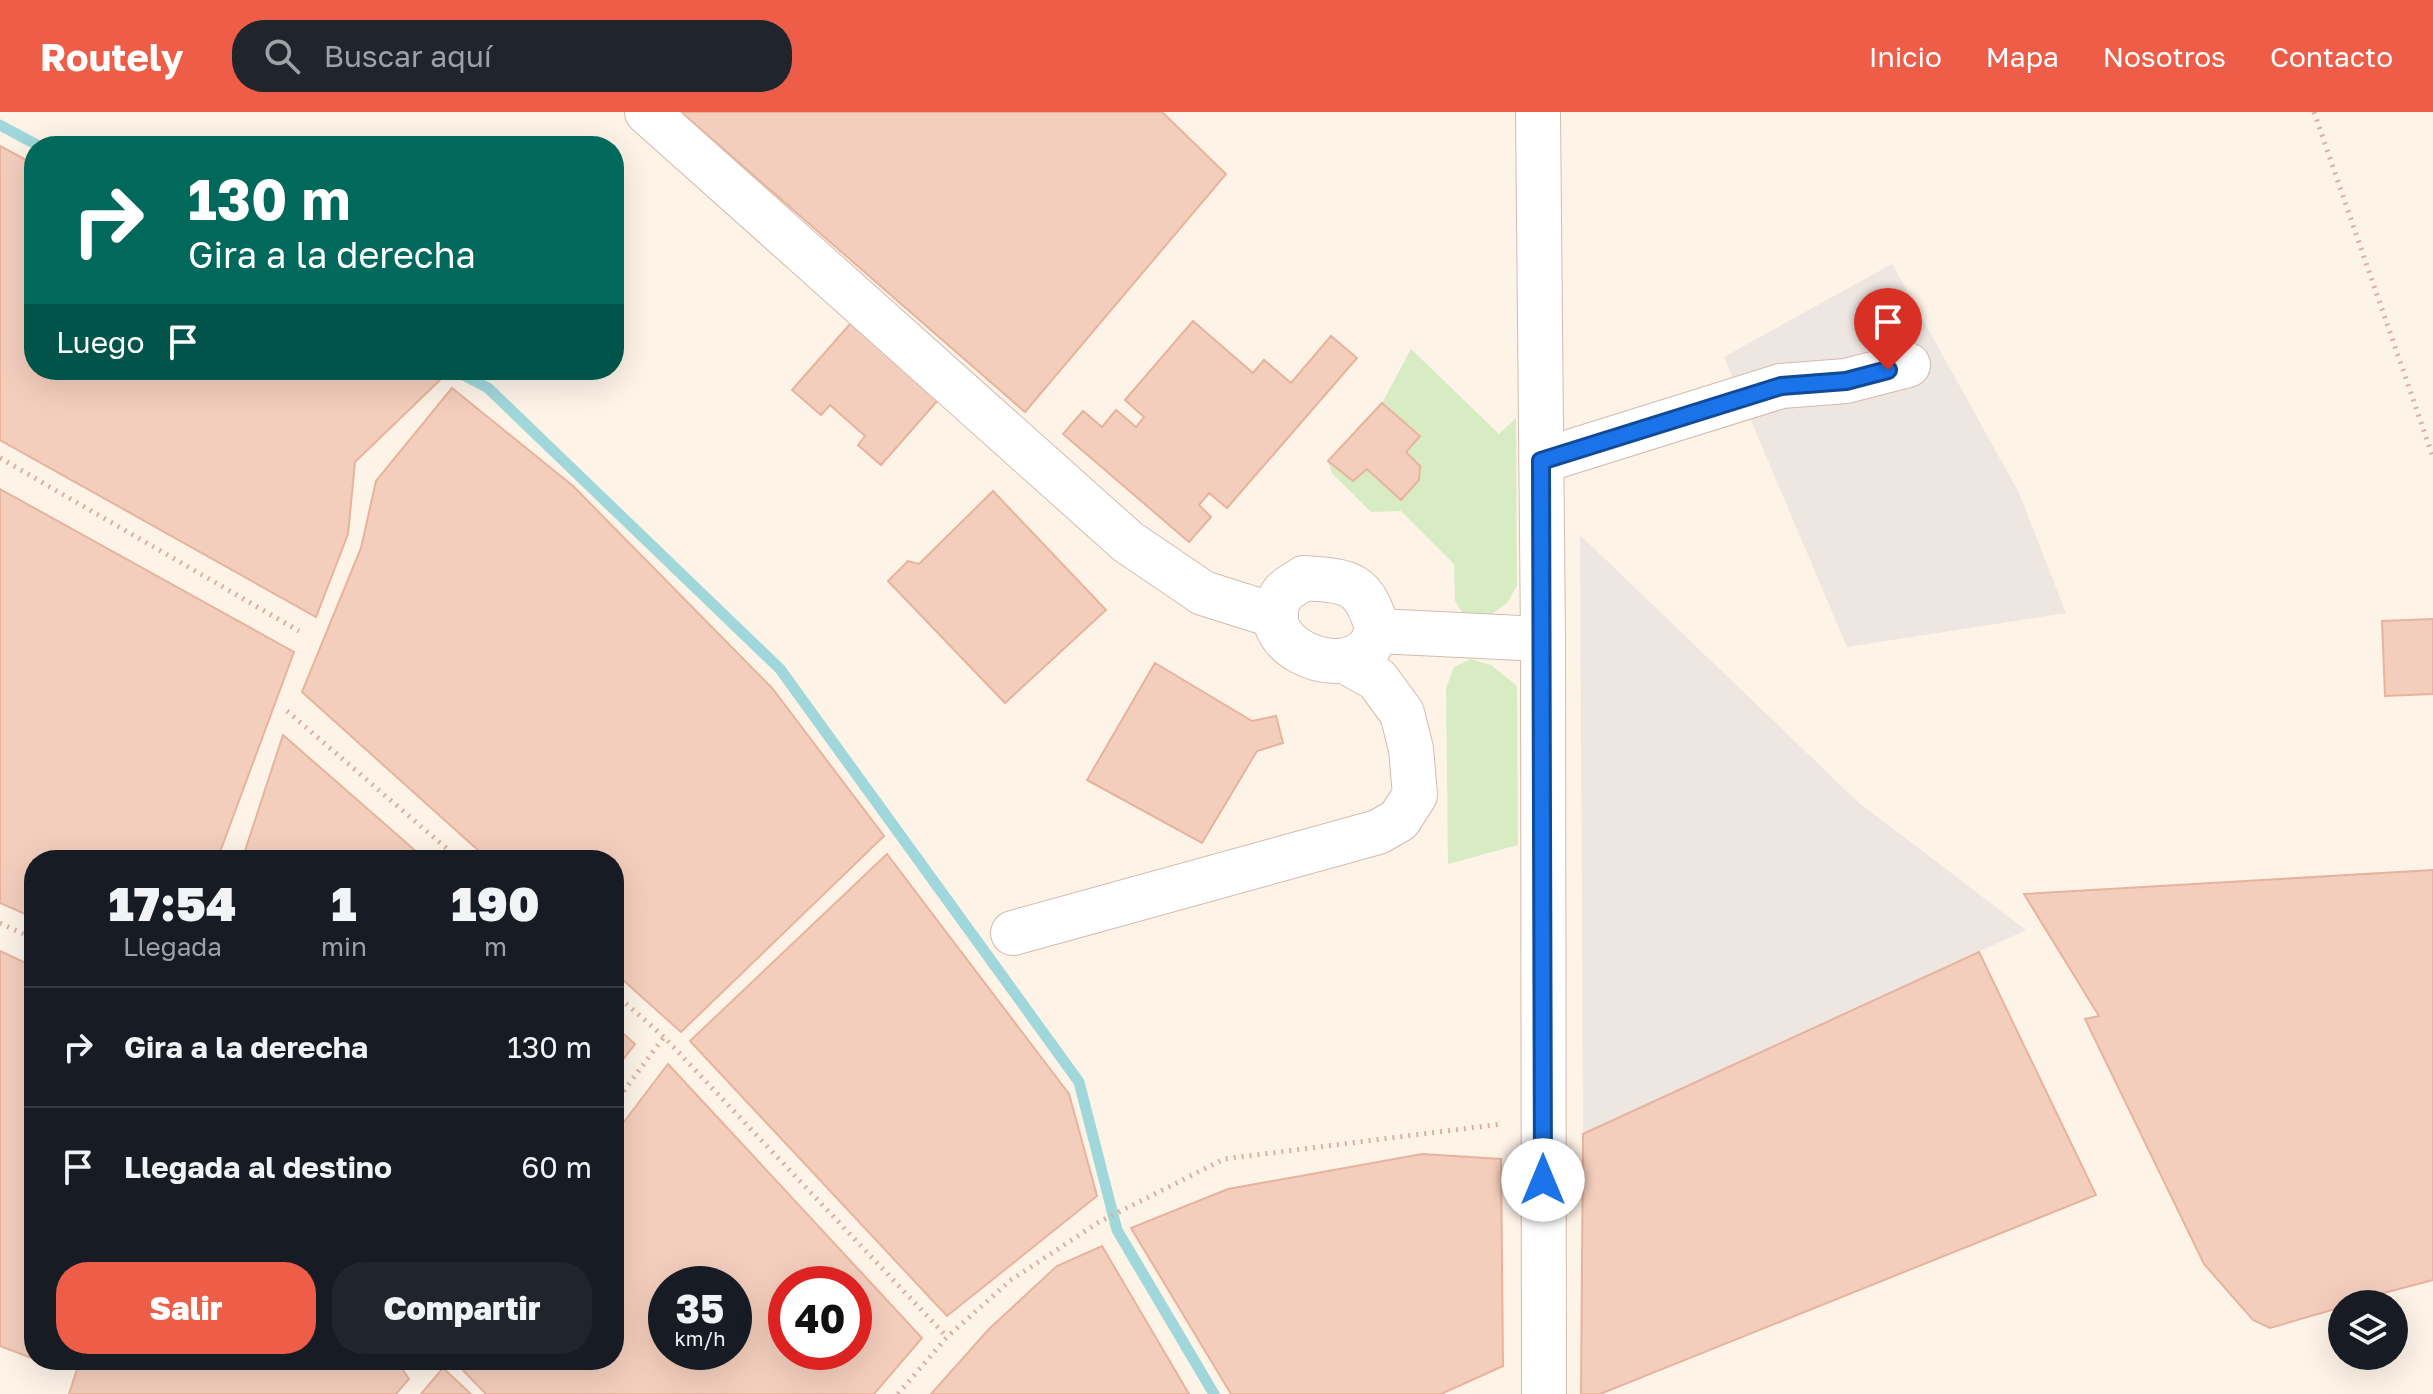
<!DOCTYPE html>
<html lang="es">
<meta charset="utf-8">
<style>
:root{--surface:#171b24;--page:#20242c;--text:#f1f3f6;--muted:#9ea1a6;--line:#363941;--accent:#ed5d47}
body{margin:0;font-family:"Golos Text",sans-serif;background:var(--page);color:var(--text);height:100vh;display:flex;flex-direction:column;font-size:30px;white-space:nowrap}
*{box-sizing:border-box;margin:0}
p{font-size:26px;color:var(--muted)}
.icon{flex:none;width:44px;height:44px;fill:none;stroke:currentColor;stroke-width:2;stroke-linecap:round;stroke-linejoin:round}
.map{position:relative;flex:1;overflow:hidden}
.drawer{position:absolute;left:24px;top:738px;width:600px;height:520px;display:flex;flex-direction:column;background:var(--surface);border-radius:32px;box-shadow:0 8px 32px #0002}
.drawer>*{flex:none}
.guide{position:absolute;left:24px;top:24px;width:600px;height:244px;border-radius:32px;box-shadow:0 8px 32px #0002;background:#00695c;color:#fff;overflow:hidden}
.buttons{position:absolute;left:2328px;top:1178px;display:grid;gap:16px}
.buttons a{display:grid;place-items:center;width:80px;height:80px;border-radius:50%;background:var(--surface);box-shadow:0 8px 32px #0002;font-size:40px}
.speed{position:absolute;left:648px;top:1154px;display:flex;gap:16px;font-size:40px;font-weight:700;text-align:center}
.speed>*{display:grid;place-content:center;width:104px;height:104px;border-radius:50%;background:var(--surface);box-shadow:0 8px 32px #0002;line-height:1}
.speed small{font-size:20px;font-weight:400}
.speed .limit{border:12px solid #d22;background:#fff;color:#111}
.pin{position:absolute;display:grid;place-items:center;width:68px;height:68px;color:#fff;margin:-82px -34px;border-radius:50% 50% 50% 0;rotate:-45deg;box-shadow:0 0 8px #0007}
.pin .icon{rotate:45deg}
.me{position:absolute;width:88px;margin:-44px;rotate:0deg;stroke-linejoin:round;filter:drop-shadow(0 0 6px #0008)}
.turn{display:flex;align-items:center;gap:28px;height:168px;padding:0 32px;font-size:36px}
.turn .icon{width:104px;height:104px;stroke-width:2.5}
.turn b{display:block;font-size:56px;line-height:68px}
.then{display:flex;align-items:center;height:76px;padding:0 32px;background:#0003;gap:16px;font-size:30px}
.eta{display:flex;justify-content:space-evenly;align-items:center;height:136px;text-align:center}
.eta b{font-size:48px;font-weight:800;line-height:56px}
.button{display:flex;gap:16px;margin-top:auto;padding:16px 32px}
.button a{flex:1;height:92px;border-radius:32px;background:var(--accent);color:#fff;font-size:32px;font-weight:800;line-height:92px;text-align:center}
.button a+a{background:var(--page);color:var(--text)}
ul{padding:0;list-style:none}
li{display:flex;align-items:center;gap:24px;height:120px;padding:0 32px;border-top:2px solid var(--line)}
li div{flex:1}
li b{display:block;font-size:30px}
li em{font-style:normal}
header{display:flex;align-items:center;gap:48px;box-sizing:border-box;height:112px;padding:0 40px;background:var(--accent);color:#fff}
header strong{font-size:38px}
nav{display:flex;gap:44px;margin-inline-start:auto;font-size:28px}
.search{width:560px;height:72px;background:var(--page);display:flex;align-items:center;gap:20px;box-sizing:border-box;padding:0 28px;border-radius:32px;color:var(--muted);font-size:30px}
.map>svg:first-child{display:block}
.industrial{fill:#eee6e1}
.green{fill:#d8ecc4}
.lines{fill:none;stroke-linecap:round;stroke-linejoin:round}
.stream{stroke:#a0d7db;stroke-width:11}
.building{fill:#f4cebd;stroke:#e8b39d;stroke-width:2;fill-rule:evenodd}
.minor-casing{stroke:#d3bbaf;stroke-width:46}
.path{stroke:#dab1a0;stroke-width:5;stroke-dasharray:2 6;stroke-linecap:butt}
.minor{stroke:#fff;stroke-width:44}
.route-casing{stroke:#114b97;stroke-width:20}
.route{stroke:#1a73e8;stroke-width:14}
</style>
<header>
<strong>Routely</strong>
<div class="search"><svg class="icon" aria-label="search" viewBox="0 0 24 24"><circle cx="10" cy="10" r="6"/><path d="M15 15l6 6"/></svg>Buscar aquí</div>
<nav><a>Inicio</a><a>Mapa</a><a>Nosotros</a><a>Contacto</a></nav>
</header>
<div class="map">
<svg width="2433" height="1282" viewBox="0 0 2433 1282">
<rect width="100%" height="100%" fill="#fdf3e7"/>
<path class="industrial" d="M1892,152L2019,381L2066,501L1847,535L1724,245Z
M1580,423L1859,691L2026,818L1583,1022Z"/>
<path class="green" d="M1411,237L1499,322L1516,306L1517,474L1507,491L1492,502L1462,500L1455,489L1454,452L1401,399L1371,400L1332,361L1328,349L1382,291Z
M1471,547L1491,553L1517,574L1518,733L1448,752L1446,576L1454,555Z"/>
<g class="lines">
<path class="stream" d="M0,13L39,34
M454,258L488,276L780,557L1079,970L1117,1118L1214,1282"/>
</g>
<path class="building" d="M681,0H1162L1226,62L1025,300Z
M0,34L34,52V258H424L441,267L355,350L348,422L316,505L0,328Z
M1193,209L1253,261L1264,248L1291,271L1331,224L1357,246L1227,396L1209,381L1199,393L1211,405L1189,430L1063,322L1083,299L1102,315L1116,298L1136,315L1144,305L1125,288Z
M851,211L938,288L881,353L858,333L865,324L830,293L821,303L792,278Z
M452,276L573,374L772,576L884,724L681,920L614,860V748H489L302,580L361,436L376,369Z
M1382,291L1420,324L1406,340L1420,354L1419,368L1401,388L1367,357L1353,369L1328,349Z
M0,377L294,540L217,748H34V806L0,791Z
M993,379L1106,498L1005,591L888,469L908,449L919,452Z
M2433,507V582L2385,584L2382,509Z
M1155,551L1252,609L1276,604L1283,631L1257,639L1202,731L1087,668Z
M283,623L426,748H242Z
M887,742L1069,982L1097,1084L947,1204L690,929Z
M2433,758V1168L2342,1192V1195L2270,1216L2253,1208L2204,1152L2085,907L2099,904L2024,782Z
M0,839L34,855V1247L0,1234Z
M1979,840L2096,1083L1600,1282H1581L1583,1022Z
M614,913L635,932L614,959Z
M668,952L922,1226L874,1282H486L453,1248H614V1023ZM666,1172H734V1240H666ZM786,1172H854V1240H786Z
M1422,1042L1501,1047L1503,1254L1441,1282H1231L1131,1116L1228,1077Z
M1102,1134L1189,1282H931L989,1217L1057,1154Z
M80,1248H396L409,1267L396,1282H69Z
M443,1256L471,1282H421Z"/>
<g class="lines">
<g class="minor-casing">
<path id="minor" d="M647,0L1128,430L1203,481L1276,504
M1538,0L1543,527L1544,1282
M1541,349L1781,274L1846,269L1908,253
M1304,466C1351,469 1364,470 1378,519C1375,524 1372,531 1369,535C1338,572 1248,529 1283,481C1287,475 1298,471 1304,466Z
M1378,519L1543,527
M1013,821L1378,720L1399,708L1415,683L1411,637L1402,601L1377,567L1345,549"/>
</g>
<path class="path" d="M2314,0L2433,345
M0,346L299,519
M287,599L460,748
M0,811L34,827
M614,881L664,925L947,1225
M614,992L664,925
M898,1282L947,1225L1011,1168L1099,1110L1224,1047L1502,1012"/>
<use href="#minor" class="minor"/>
</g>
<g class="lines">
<g class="route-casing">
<path id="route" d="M1543,1068L1541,349L1781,274L1846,269L1888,258"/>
</g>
<use href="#route" class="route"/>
</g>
</svg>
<div class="buttons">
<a><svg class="icon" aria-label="layers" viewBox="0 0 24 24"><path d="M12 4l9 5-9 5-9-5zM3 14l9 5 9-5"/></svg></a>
</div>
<div class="speed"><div>35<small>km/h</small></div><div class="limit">40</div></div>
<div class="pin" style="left:1888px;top:258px;background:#d93025"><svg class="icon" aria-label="arrive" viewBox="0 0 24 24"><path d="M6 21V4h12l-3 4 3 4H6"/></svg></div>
<svg class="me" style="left:1543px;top:1068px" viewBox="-20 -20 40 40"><circle r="19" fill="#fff"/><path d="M0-13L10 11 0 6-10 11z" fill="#1a73e8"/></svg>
<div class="guide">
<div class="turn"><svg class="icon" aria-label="right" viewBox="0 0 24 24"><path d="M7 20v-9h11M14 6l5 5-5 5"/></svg><div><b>130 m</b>Gira a la derecha</div></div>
<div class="then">Luego<svg class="icon" aria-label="arrive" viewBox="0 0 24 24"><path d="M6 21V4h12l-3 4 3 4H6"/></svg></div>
</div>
<section class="drawer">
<div class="eta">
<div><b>17:54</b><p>Llegada</p></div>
<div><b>1</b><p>min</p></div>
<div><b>190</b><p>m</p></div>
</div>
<ul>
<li><svg class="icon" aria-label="right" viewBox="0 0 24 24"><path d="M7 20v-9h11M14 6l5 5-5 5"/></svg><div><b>Gira a la derecha</b></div><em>130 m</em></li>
<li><svg class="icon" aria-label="arrive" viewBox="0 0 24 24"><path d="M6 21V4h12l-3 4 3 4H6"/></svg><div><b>Llegada al destino</b></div><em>60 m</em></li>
</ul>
<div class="button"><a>Salir</a><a>Compartir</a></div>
</section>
</div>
